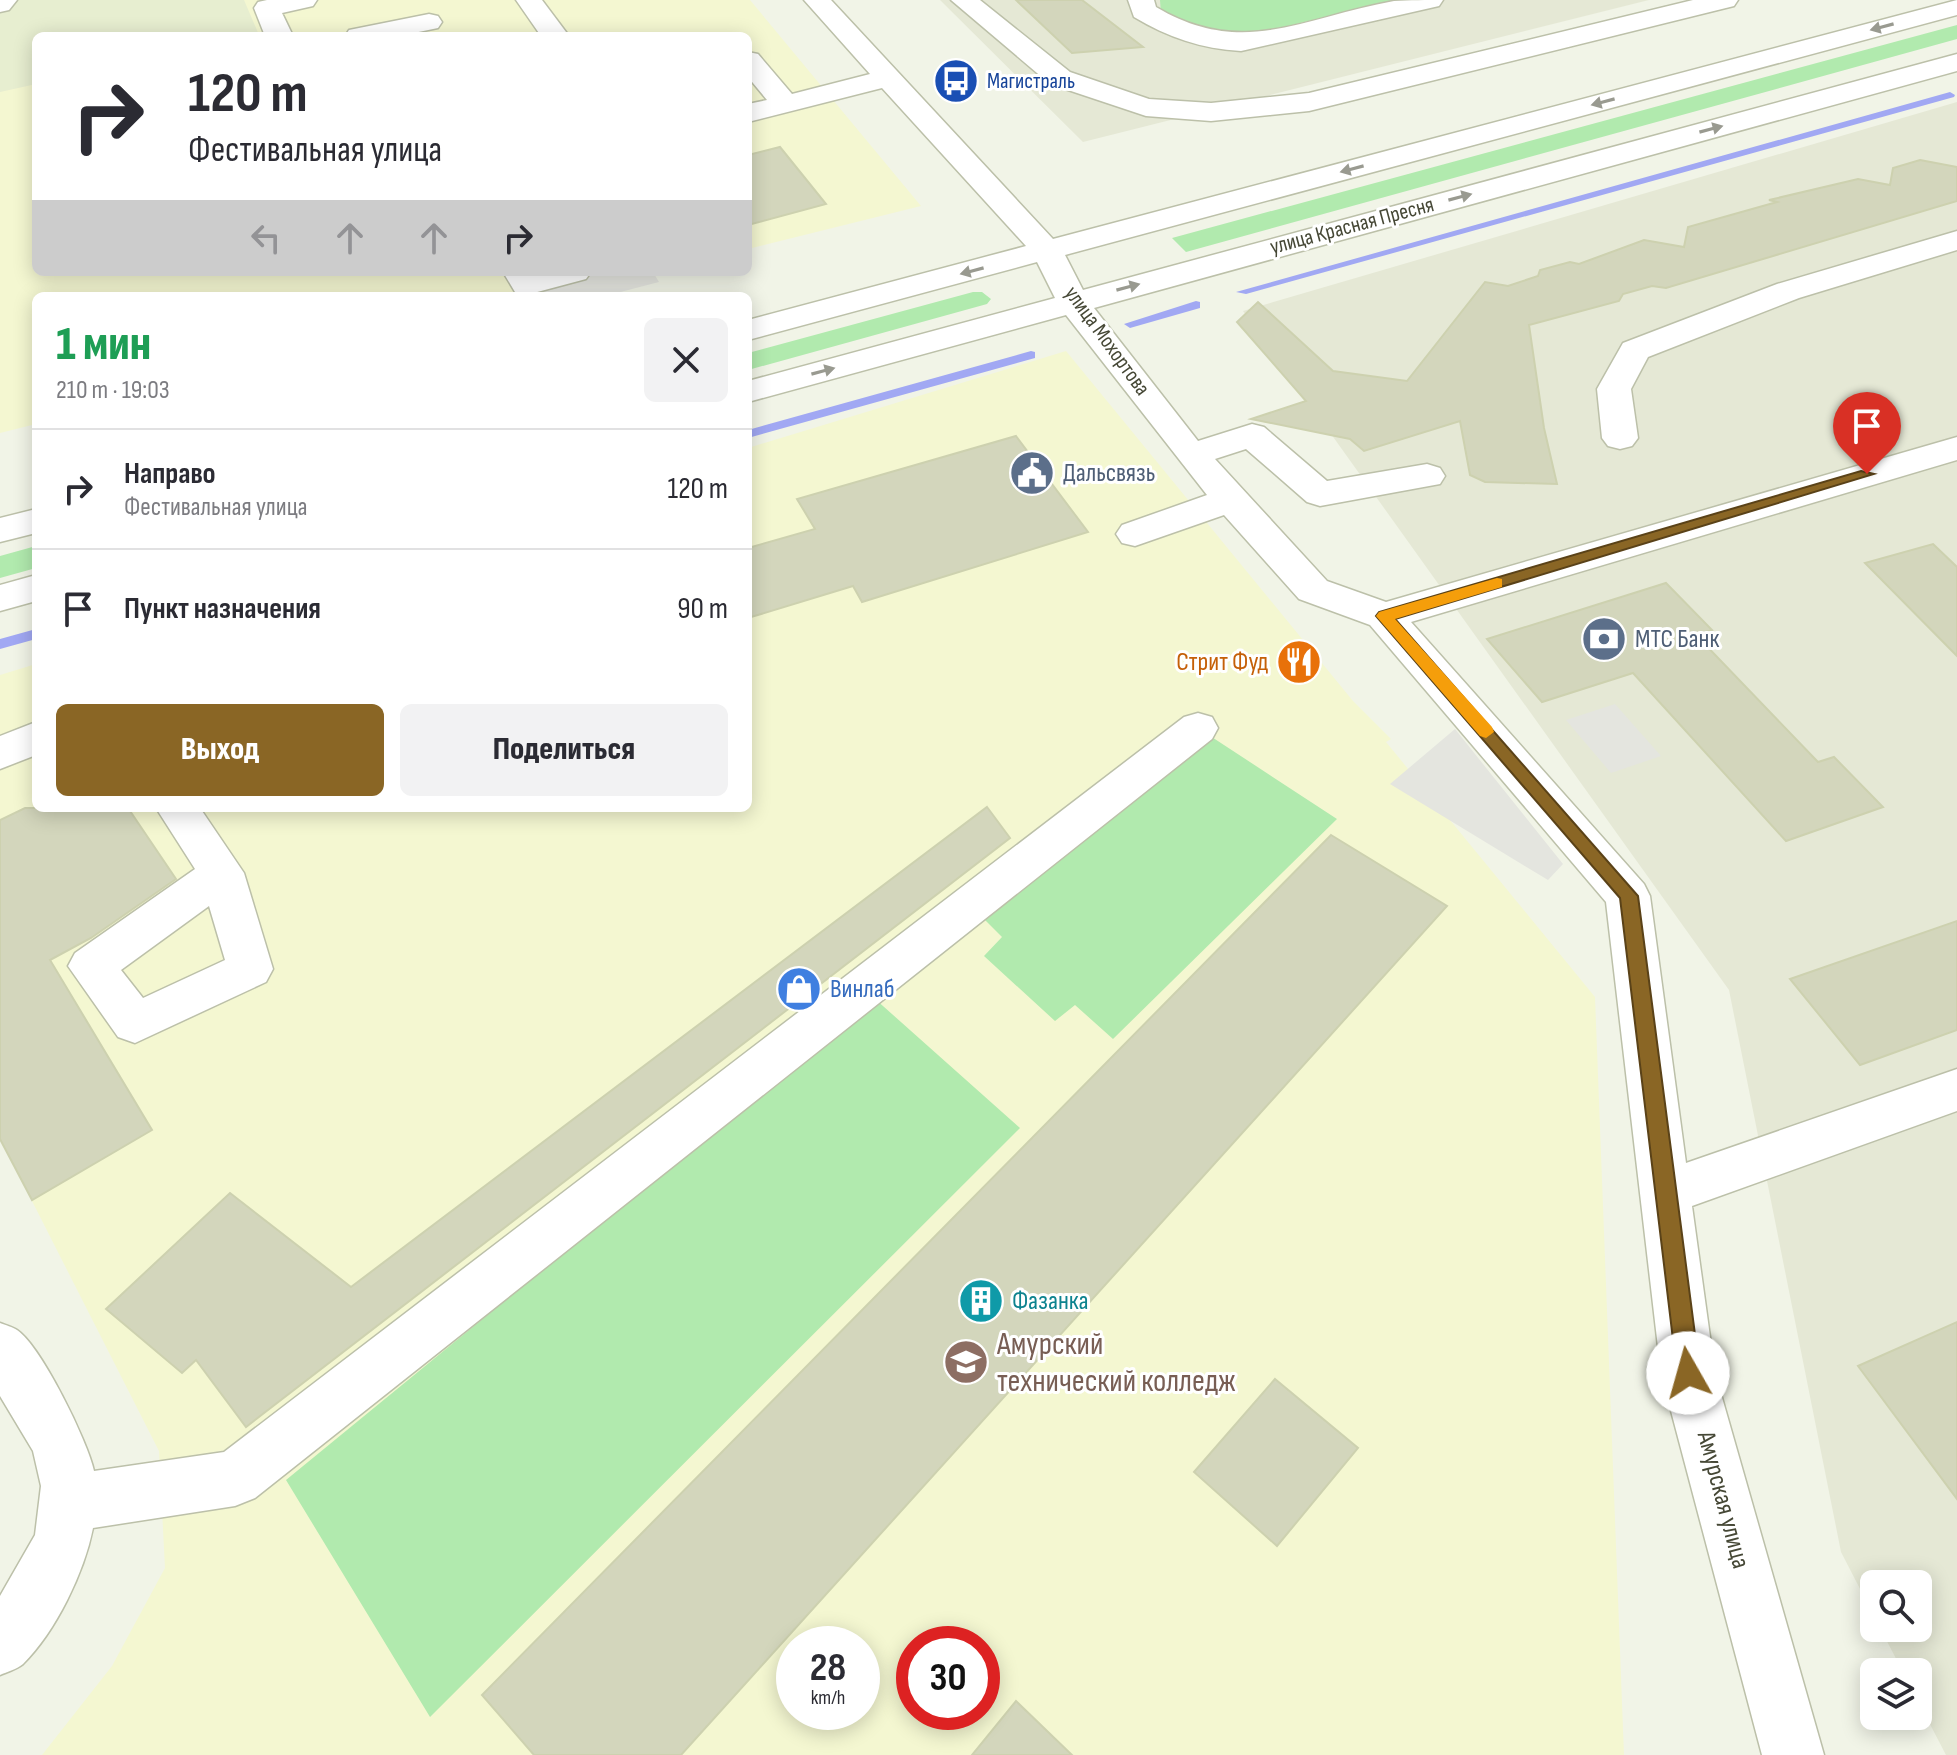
<!DOCTYPE html>
<html lang="ru">
<meta charset="utf-8">
<style>
:root{--surface:#fff;--page:#f2f2f3;--text:#2b2b33;--muted:#7c7c81;--line:#e1e1e2;--accent:#8a6625}
body{margin:0;font-family:"Sofia Sans Condensed",sans-serif;background:var(--page);color:var(--text);height:100vh;display:flex;flex-direction:column;font-size:30px;white-space:nowrap}
*{box-sizing:border-box;margin:0}
p{font-size:26px;color:var(--muted)}
.icon{flex:none;width:44px;height:44px;fill:none;stroke:currentColor;stroke-width:2;stroke-linecap:round;stroke-linejoin:round}
.map{position:relative;flex:1;overflow:hidden}
.sheet{position:absolute;left:32px;top:292px;width:720px;height:520px;display:flex;flex-direction:column;background:var(--surface);border-radius:12px;box-shadow:0 4px 20px #0003}
.sheet>*{flex:none}
.hud{position:absolute;left:32px;top:32px;width:720px;height:244px;border-radius:12px;box-shadow:0 4px 20px #0003;background:#fff;color:var(--text);overflow:hidden}
.buttons{position:absolute;left:1860px;top:1570px;display:grid;gap:16px}
.buttons a{display:grid;place-items:center;width:72px;height:72px;border-radius:12px;background:var(--surface);box-shadow:0 4px 20px #0003;font-size:40px}
.speed{position:absolute;left:776px;top:1626px;display:flex;gap:16px;font-size:40px;font-weight:700;text-align:center}
.speed>*{display:grid;place-content:center;width:104px;height:104px;border-radius:50%;background:var(--surface);box-shadow:0 4px 20px #0003;line-height:1}
.speed small{font-size:20px;font-weight:400}
.speed .limit{border:12px solid #d22;background:#fff;color:#111}
.pin{position:absolute;display:grid;place-items:center;width:68px;height:68px;color:#fff;margin:-82px -34px;border-radius:50% 50% 50% 0;rotate:-45deg;box-shadow:0 0 8px #0007}
.pin .icon{rotate:45deg}
.me{position:absolute;width:88px;margin:-44px;rotate:353deg;stroke-linejoin:round;filter:drop-shadow(0 0 6px #0008)}
.turn{display:flex;align-items:center;gap:28px;height:168px;padding:0 24px;font-size:36px}
.turn .icon{width:104px;height:104px;stroke-width:2.5}
.turn b{display:block;font-size:56px;line-height:68px}
.lanes{display:flex;align-items:center;height:76px;padding:0 24px;background:#0003;justify-content:center;gap:40px;direction:ltr}
.lanes .off{opacity:.35}
.round{display:grid;place-items:center;flex:none;width:84px;height:84px;border-radius:12px;background:var(--page)}
.summary{display:flex;align-items:center;justify-content:space-between;height:136px;padding:0 24px}
h1{font-size:48px;font-weight:800;line-height:60px;color:#1e9e55}
.action{display:flex;gap:16px;margin-top:auto;padding:16px 24px}
.action a{flex:1;height:92px;border-radius:12px;background:var(--accent);color:#fff;font-size:32px;font-weight:800;line-height:92px;text-align:center}
.action a+a{background:var(--page);color:var(--text)}
ul{padding:0;list-style:none}
li{display:flex;align-items:center;gap:24px;height:120px;padding:0 24px;border-top:2px solid var(--line)}
li div{flex:1}
li b{display:block;font-size:30px}
li em{font-style:normal}
.map>svg:first-child{display:block}
.residential{fill:#e5e8d5}
.commercial{fill:#f4f7d1;fill-rule:evenodd}
.education{fill:#e7eed0}
.green{fill:#b1eaae}
.parking{fill:#e4e5df}
.lines{fill:none;stroke-linecap:round;stroke-linejoin:round}
.stream{fill:#a1a8f3;fill-rule:evenodd}
.building{fill:#d3d6bc;stroke:#cdd1af;stroke-width:2}
.minor-casing{stroke:#bcc0a9;stroke-width:3}
.minor{fill:#fff;fill-rule:evenodd}
.oneway{fill:#999a90}
.route{fill:#8a6625;stroke:#5a4218;stroke-width:2}
.slow{fill:#f59e0b}
.labels{text-anchor:middle;dominant-baseline:central;stroke-width:6;stroke-linejoin:round;paint-order:stroke}
.far-transit-label{font-size:22px;fill:#164399;stroke:#fff;text-anchor:start}
.far-street-label{font-size:22px;fill:#464836;stroke:#fff}
.service-label{font-size:26px;fill:#4e5e75;stroke:#fff;text-anchor:start}
.food-label{font-size:26px;fill:#c56008;stroke:#fff;text-anchor:end}
.shop-label{font-size:26px;fill:#366cbe;stroke:#fff;text-anchor:start}
.culture-label{font-size:26px;fill:#0d838f;stroke:#fff;text-anchor:start}
.street-label{font-size:26px;fill:#464836;stroke:#fff}
.near-education-label{font-size:32px;fill:#785e54;stroke:#fff;text-anchor:start}
</style>
<div class="map">
<svg width="1957" height="1755" viewBox="0 0 1957 1755">
<rect width="100%" height="100%" fill="#f1f4e7"/>
<path class="residential" d="M940,0H1649L1083,142Z
M1957,102V1755H1946L1918,1701V1672H1903L1880,1628H1918V1584H1874V1616L1841,1552L1729,990L1243,311Z"/>
<path class="commercial" d="M0,0H750L921,206L748,249V36H36V272H653L555,296H36V424L0,433Z
M1066,351L1353,701L1391,739L1386,742L1595,997L1624,1755H42L112,1666L165,1568L159,1451L0,1138V675L36,664V808H748V448ZM794,1644H862V1712H794ZM914,1644H982V1712H914Z"/>
<path class="education" d="M0,0H244L259,35L36,36V84L0,92Z"/>
<path class="green" d="M1160,0H1394L1243,37L1200,30L1161,13Z
M1957,25V39L1186,252L1172,238Z
M973,292H982L991,299L987,304L748,370V353Z
M36,546V568L0,578V556Z
M1198,728L1337,819L1113,1039L1075,1005L1055,1021L984,956L1002,937L978,913Z
M874,998L1020,1128L430,1717L286,1480Z"/>
<path class="parking" d="M605,272H653L659,282L605,296H515Z
M1615,704L1661,756L1611,773L1566,720Z
M1455,729L1563,864L1548,880L1390,784Z"/>
<g class="lines">
<path class="stream" d="M1950,92L1955,95L1954,97L1246,294L1236,292Z
M1196,301L1200,302V308L1130,328L1124,324Z
M1031,351L1035,352V358L748,438V430Z
M36,629V639L0,649V639Z"/>
</g>
<path class="building" d="M1016,0H1082L1143,47L1072,53Z
M780,147L826,204L748,225V155Z
M1920,160L1957,167V201L1666,288L1652,286L1623,294L1619,301L1529,325L1544,428L1557,484L1485,482L1470,475L1460,421L1364,451L1350,439L1251,419L1306,401L1237,322L1258,302L1333,371L1407,381L1485,282L1508,286L1538,276L1540,270L1570,262L1579,264L1644,240L1684,247L1688,227L1777,202L1769,200L1858,179L1890,185L1893,168Z
M1016,436L1088,532L862,602L853,586L748,618V548L815,529L797,499Z
M1933,544L1957,567V656L1865,563Z
M1666,583L1712,630L1696,635L1818,762L1834,757L1883,807L1786,841L1633,673L1542,702L1487,639Z
M987,807L1010,838L246,1427L196,1360L182,1373L106,1309L230,1193L351,1287Z
M25,808H128L176,879L91,938L50,960L152,1130L32,1200L0,1139V820Z
M1331,835L1447,906L681,1755H534L482,1695Z
M1957,921V1030L1860,1065L1790,979Z
M1957,1322V1499L1858,1366Z
M1275,1379L1358,1448L1277,1546L1194,1472Z
M1016,1701L1072,1755H972Z"/>
<g class="lines">
<g class="minor-casing">
<path id="minor" d="M0,0H17L9,10L0,12Z
M267,0H317L313,6L282,13L293,36H265L254,8L258,2Z
M516,0H542L569,36H541Z
M804,0H831L1053,239L1957,0V15L1065,255L1083,290L1957,54V71L1094,308L1198,441L1252,424L1264,427L1327,481L1427,464L1440,468L1445,476L1440,484L1320,506L1307,502L1246,449L1215,459L1327,581L1386,602L1957,437V460L1411,622L1644,884L1650,896L1686,1163L1957,1069V1111L1692,1206L1715,1373L1824,1755H1762L1661,1373L1606,902L1370,625L1299,599L1224,515L1135,546L1122,543L1116,534L1122,525L1207,495L1066,315L748,402V381L1055,298L1037,262L748,340V320L1026,246L882,88L748,122V104L767,100L748,77V52L758,54L792,94L870,74Z
M951,0H980L1070,72L1149,99L1211,103L1309,93L1693,0H1738L1734,6L1309,111L1211,121L1146,116L1050,84Z
M1128,0H1154L1156,7C1243,59 1304,17 1394,1C1409,0 1427,0 1443,0L1439,6L1241,51C1202,49 1167,37 1134,17Z
M429,14L438,16L442,22L438,28L399,36H345L349,30Z
M1957,231V250L1799,298L1648,357L1631,389L1638,438L1632,446L1620,449L1608,446L1602,438L1597,389L1623,343L1777,284Z
M503,272H591L586,279L526,295L515,292Z
M36,509V533L0,542V518Z
M36,575V601L0,611V585Z
M1198,713L1212,717L1218,728L1212,739L255,1498L235,1506L93,1528C84,1573 56,1631 23,1664C17,1669 7,1672 0,1675V1596L35,1535L41,1486L33,1451L0,1396V1323C5,1325 13,1327 17,1330C41,1346 88,1442 94,1471L224,1452L1184,717Z
M36,722V755L0,769V736Z
M156,808H200L244,873L273,969L266,982L135,1043L118,1037L68,966L75,953L195,869ZM209,906L225,960L143,998L121,970Z"/>
</g>
<use href="#minor" class="minor"/>
</g>
<defs><path id="oneway-solid" d="M-6-.8H1V-3.2L6.5 0L1 3.2V.8H-6Z" transform="scale(2)"/></defs>
<g class="oneway">
<use href="#oneway-solid" transform="translate(1882 27) rotate(165)"/>
<use href="#oneway-solid" transform="translate(1603 102) rotate(165)"/>
<use href="#oneway-solid" transform="translate(1711 129) rotate(-15)"/>
<use href="#oneway-solid" transform="translate(1352 169) rotate(165)"/>
<use href="#oneway-solid" transform="translate(1460 197) rotate(-15)"/>
<use href="#oneway-solid" transform="translate(972 271) rotate(165)"/>
<use href="#oneway-solid" transform="translate(1128 287) rotate(-15)"/>
<use href="#oneway-solid" transform="translate(823 371) rotate(-15)"/>
</g>
<path class="route" d="M1861,471L1874,474L1395,619L1638,896L1700,1373L1696,1381L1688,1384L1681,1381L1677,1373L1620,898L1376,616L1379,612Z"/>
<path class="slow" d="M1497,578L1502,579V587L1395,619L1492,727L1494,732L1486,738L1480,736L1376,616L1379,612Z"/>
<defs>
<g id="bus-disc" transform="scale(2.3)"><circle r="9.5" fill="#1a4fb4" stroke="#fff"/><path d="M-5-6H5V4H4V6H2V4H-2V6H-4V4H-5ZM-3.5-4V0h7V-4ZM-3.5 1.2v1.5H-2V1.2ZM2 1.2v1.5H3.5V1.2Z" fill="#fff"/></g>
<g id="civic-disc" transform="scale(2.3)"><circle r="9.5" fill="#5c6f8a" stroke="#fff"/><path d="M-.6-6.5H3V-4.5H.6V-3L4-1V1h2V6H-6V1h2V-1L-.6-3ZM-1.2 2.5V6h2.4V2.5Z" fill="#fff"/></g>
<g id="bank-disc" transform="scale(2.3)"><circle r="9.5" fill="#5c6f8a" stroke="#fff"/><path d="M-6-4H6V4H-6ZM0-2.3a2.3 2.3 0 1 0 0 4.6a2.3 2.3 0 1 0 0-4.6Z" fill="#fff"/></g>
<g id="restaurant-disc" transform="scale(2.3)"><circle r="9.5" fill="#e8710a" stroke="#fff"/><path d="M-5-6h1v4h1v-4h1v4h1v-4h1v5L-1.5 .5V6h-2V.5L-5-1ZM5-6V6H3V1.5H1.5Q1.5-4 5-6Z" fill="#fff"/></g>
<g id="shop-disc" transform="scale(2.3)"><circle r="9.5" fill="#3f7fe0" stroke="#fff"/><path d="M-5-2.5h2.3a2.7 3.5 0 0 1 5.4 0H5L5.5 6h-11ZM-1.5-2.5h3a1.5 2.3 0 0 0-3 0Z" fill="#fff"/></g>
<g id="building-disc" transform="scale(2.3)"><circle r="9.5" fill="#0f9aa8" stroke="#fff"/><path d="M-4-6H4V6H1V3H-1V6H-4ZM-2.5-4.3h1.7v1.8h-1.7ZM.8-4.3h1.7v1.8H.8ZM-2.5-1h1.7V.8h-1.7ZM.8-1h1.7V.8H.8Z" fill="#fff"/></g>
<g id="university-disc" transform="scale(2.3)"><circle r="9.5" fill="#8d6e63" stroke="#fff"/><path d="M0-5L7-2L0 1L-7-2ZM-4 1L0 2.5L4 1V4Q0 6-4 4Z" fill="#fff"/></g>
</defs>
<g fill-rule="evenodd">
<use href="#bus-disc" x="956" y="81"/>
<use href="#civic-disc" x="1032" y="473"/>
<use href="#bank-disc" x="1604" y="639"/>
<use href="#restaurant-disc" x="1299" y="662"/>
<use href="#shop-disc" x="799" y="989"/>
<use href="#building-disc" x="981" y="1301"/>
<use href="#university-disc" x="966" y="1362"/>
</g>
<g class="labels">
<g class="far-transit-label">
<text x="987" y="81">Магистраль</text>
</g>
<g class="far-street-label">
<text transform="translate(1352 226) rotate(-15)">улица Красная Пресня</text>
<text transform="translate(1107 341) rotate(54)">улица Мохортова</text>
</g>
<g class="service-label">
<text x="1063" y="473">Дальсвязь</text>
<text x="1635" y="639">МТС Банк</text>
</g>
<g class="food-label">
<text x="1268" y="662">Стрит Фуд</text>
</g>
<g class="shop-label">
<text x="830" y="989">Винлаб</text>
</g>
<g class="culture-label">
<text x="1012" y="1301">Фазанка</text>
</g>
<g class="street-label">
<text transform="translate(1723 1500) rotate(75)">Амурская улица</text>
</g>
<g class="near-education-label">
<text x="997" y="1344">Амурский<tspan x="997" dy="37">технический колледж</tspan></text>
</g>
</g>
</svg>
<div class="buttons">
<a><svg class="icon" aria-label="search" viewBox="0 0 24 24"><circle cx="10" cy="10" r="6"/><path d="M15 15l6 6"/></svg></a>
<a><svg class="icon" aria-label="layers" viewBox="0 0 24 24"><path d="M12 4l9 5-9 5-9-5zM3 14l9 5 9-5"/></svg></a>
</div>
<div class="speed"><div>28<small>km/h</small></div><div class="limit">30</div></div>
<div class="pin" style="left:1867px;top:474px;background:#d93025"><svg class="icon" aria-label="arrive" viewBox="0 0 24 24"><path d="M6 21V4h12l-3 4 3 4H6"/></svg></div>
<svg class="me" style="left:1688px;top:1373px" viewBox="-20 -20 40 40"><circle r="19" fill="#fff"/><path d="M0-13L10 11 0 6-10 11z" fill="#8a6625"/></svg>
<div class="hud">
<div class="turn"><svg class="icon" aria-label="right" viewBox="0 0 24 24"><path d="M7 20v-9h11M14 6l5 5-5 5"/></svg><div><b>120 m</b>Фестивальная улица</div></div>
<div class="lanes"><svg class="icon off" aria-label="left" viewBox="0 0 24 24"><path d="M17 20v-9H6M10 6l-5 5 5 5"/></svg><svg class="icon off" aria-label="ahead" viewBox="0 0 24 24"><path d="M12 20V5M6 11l6-6 6 6"/></svg><svg class="icon off" aria-label="ahead" viewBox="0 0 24 24"><path d="M12 20V5M6 11l6-6 6 6"/></svg><svg class="icon" aria-label="right" viewBox="0 0 24 24"><path d="M7 20v-9h11M14 6l5 5-5 5"/></svg></div>
</div>
<section class="sheet">
<div class="summary"><div><h1>1 мин</h1><p>210 m · 19:03</p></div><a class="round"><svg class="icon" aria-label="close" viewBox="0 0 24 24"><path d="M6 6l12 12M18 6L6 18"/></svg></a></div>
<ul>
<li><svg class="icon" aria-label="right" viewBox="0 0 24 24"><path d="M7 20v-9h11M14 6l5 5-5 5"/></svg><div><b>Направо</b><p>Фестивальная улица</p></div><em>120 m</em></li>
<li><svg class="icon" aria-label="arrive" viewBox="0 0 24 24"><path d="M6 21V4h12l-3 4 3 4H6"/></svg><div><b>Пункт назначения</b></div><em>90 m</em></li>
</ul>
<div class="action"><a>Выход</a><a>Поделиться</a></div>
</section>
</div>
